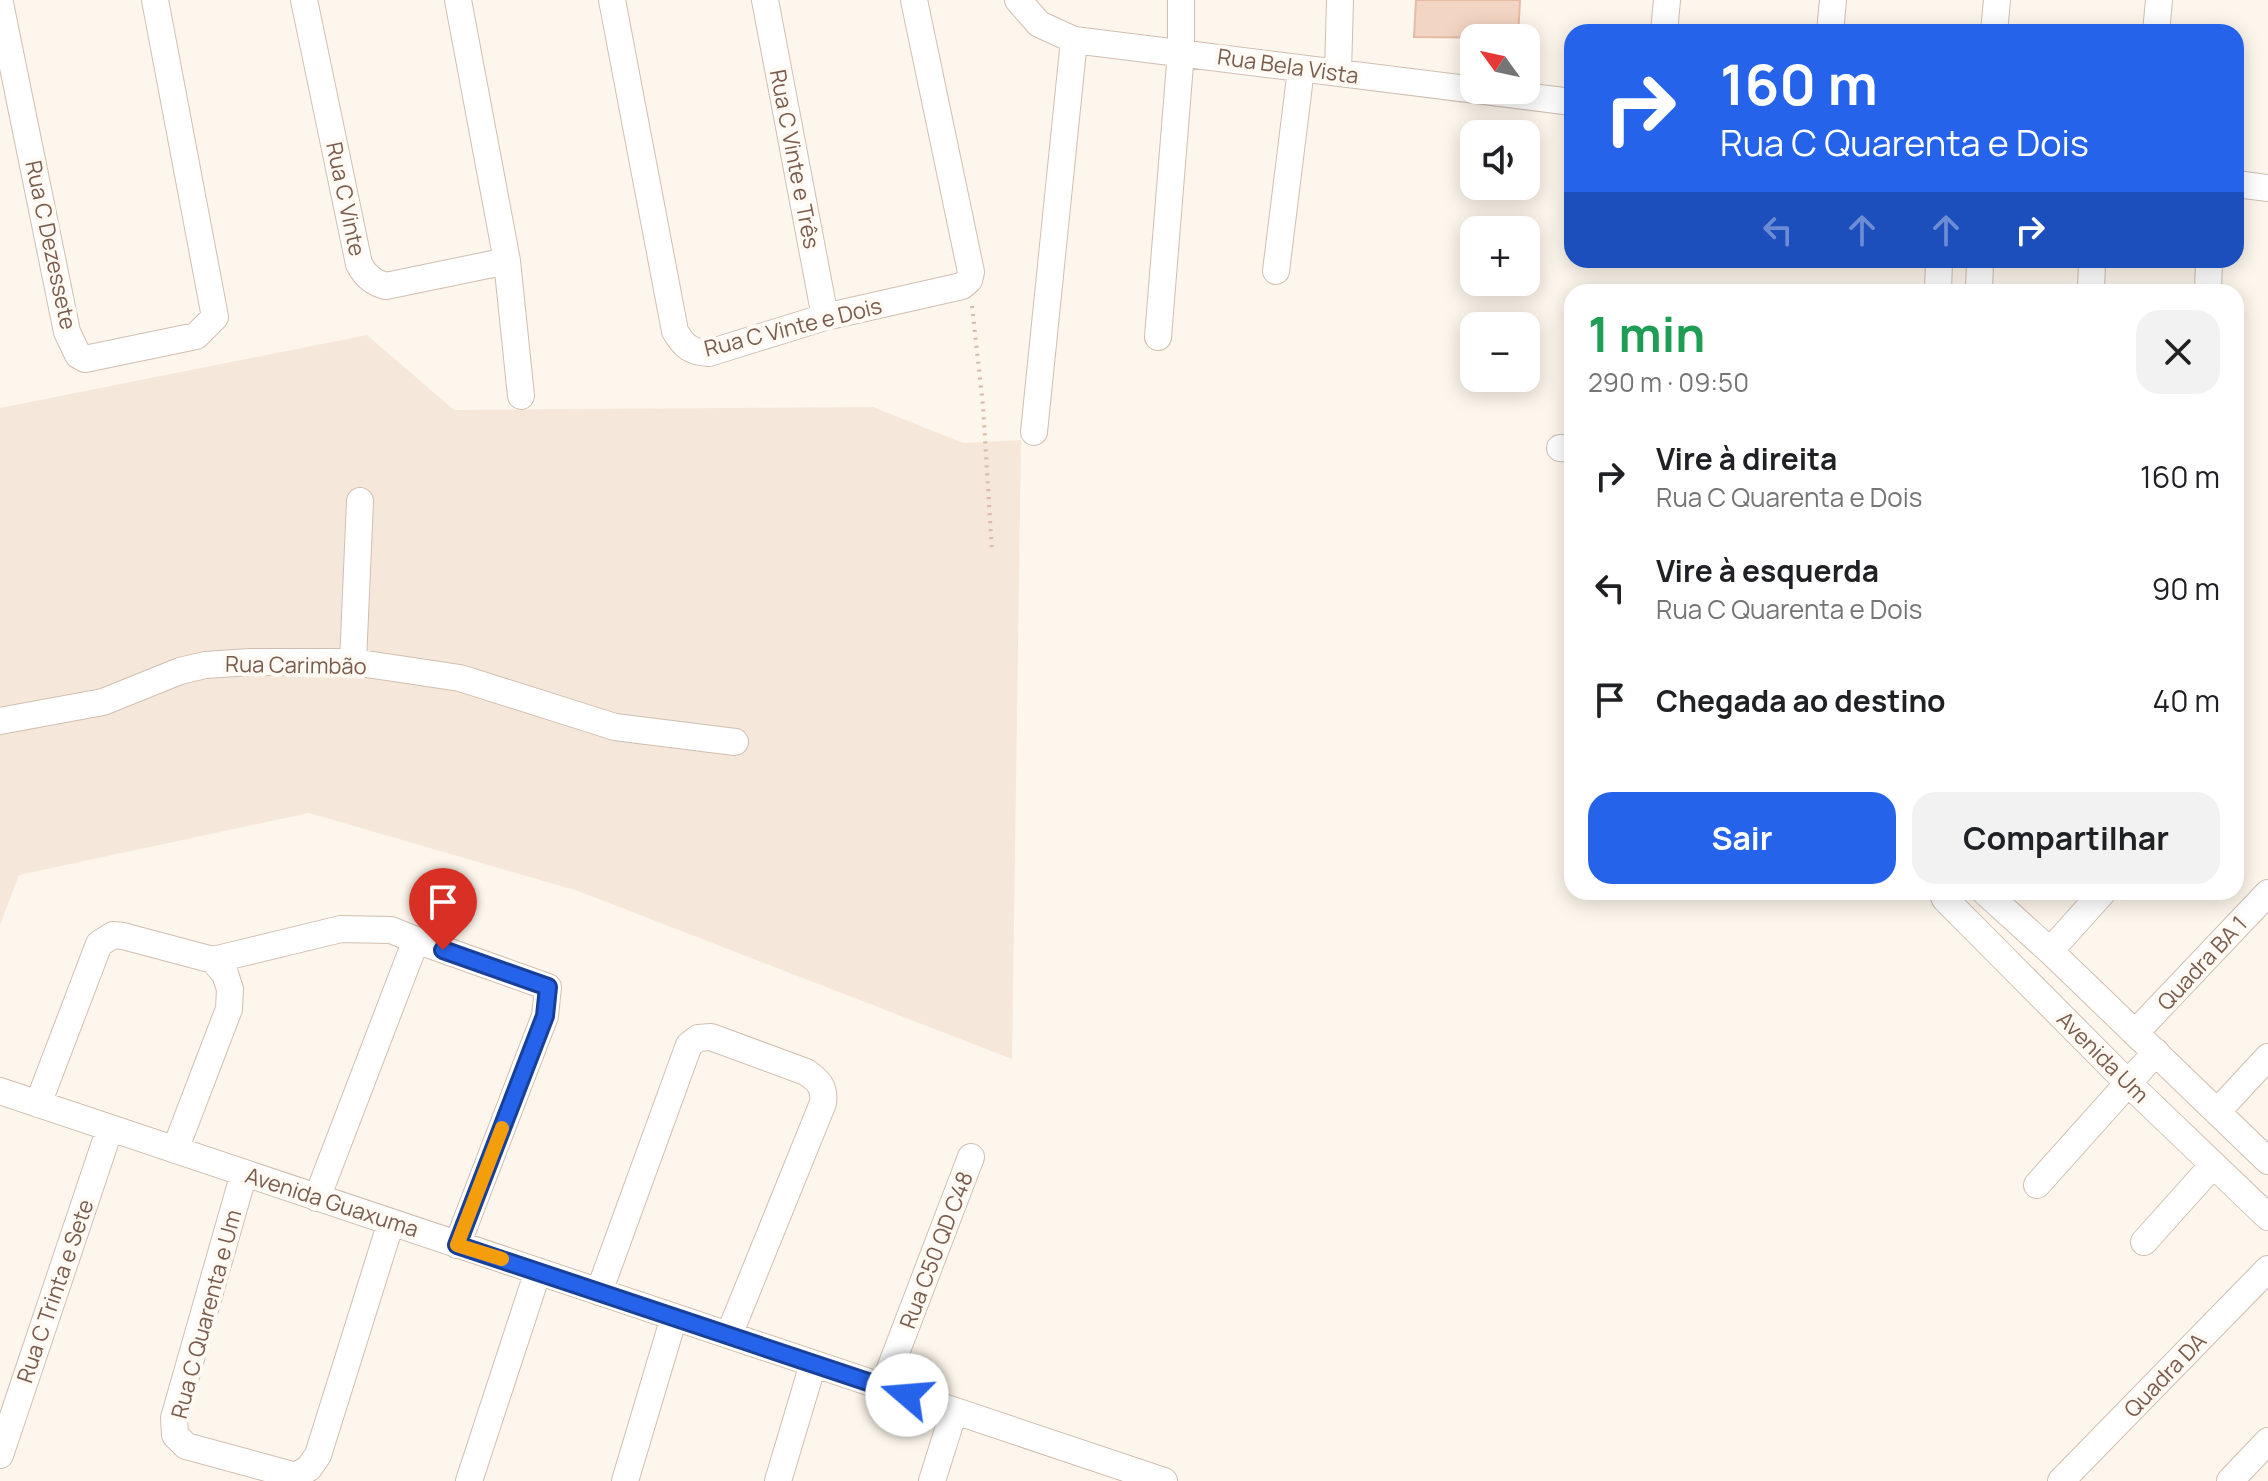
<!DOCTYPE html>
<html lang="pt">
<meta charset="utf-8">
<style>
:root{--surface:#fff;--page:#f2f2f2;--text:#202124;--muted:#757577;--accent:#2563eb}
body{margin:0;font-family:Manrope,sans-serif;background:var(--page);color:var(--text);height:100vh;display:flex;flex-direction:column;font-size:30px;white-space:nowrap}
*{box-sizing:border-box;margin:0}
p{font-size:26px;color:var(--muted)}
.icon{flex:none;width:44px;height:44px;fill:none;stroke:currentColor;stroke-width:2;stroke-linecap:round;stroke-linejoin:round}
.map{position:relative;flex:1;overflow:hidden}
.sheet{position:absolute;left:1564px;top:284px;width:680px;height:616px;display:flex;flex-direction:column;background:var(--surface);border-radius:24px;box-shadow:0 4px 20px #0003}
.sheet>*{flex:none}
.guide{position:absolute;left:1564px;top:24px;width:680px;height:244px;border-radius:24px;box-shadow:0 4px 20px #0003;background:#2563eb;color:#fff;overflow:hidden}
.needle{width:52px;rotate:303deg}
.tools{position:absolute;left:1460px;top:24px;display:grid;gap:16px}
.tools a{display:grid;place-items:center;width:80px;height:80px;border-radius:16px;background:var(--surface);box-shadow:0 4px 20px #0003;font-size:40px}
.pin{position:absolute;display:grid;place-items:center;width:68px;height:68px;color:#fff;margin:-82px -34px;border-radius:50% 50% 50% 0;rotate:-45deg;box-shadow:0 0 8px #0007}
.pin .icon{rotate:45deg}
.me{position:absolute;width:88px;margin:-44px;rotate:288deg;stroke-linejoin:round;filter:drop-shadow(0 0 6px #0008)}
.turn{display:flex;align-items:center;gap:28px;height:168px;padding:0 24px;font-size:36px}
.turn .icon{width:104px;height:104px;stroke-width:2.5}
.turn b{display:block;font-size:56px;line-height:68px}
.lanes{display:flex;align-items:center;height:76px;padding:0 24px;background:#0003;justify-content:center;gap:40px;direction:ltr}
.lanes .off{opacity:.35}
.round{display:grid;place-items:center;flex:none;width:84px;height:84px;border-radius:24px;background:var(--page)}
.summary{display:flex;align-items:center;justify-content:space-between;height:136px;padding:0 24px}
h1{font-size:48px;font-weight:700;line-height:60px;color:#1e9e55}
.cta{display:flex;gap:16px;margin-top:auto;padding:16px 24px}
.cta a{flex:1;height:92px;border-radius:24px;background:var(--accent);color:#fff;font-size:32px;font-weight:700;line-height:92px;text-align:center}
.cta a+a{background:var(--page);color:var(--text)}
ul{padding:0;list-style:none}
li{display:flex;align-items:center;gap:24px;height:112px;padding:0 24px}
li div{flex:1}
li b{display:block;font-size:30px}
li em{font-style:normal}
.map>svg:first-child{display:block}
.residential{fill:#f5e8da}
.building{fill:#f3d5c3;stroke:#e6bba3;stroke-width:2}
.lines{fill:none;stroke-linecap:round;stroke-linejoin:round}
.minor-casing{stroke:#d1beb0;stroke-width:28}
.path{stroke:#d9b8a5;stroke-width:4;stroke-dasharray:2 6;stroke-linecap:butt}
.minor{stroke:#fff;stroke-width:26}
.route-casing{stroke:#184099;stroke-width:20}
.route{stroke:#2563eb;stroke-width:14}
.slow{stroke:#f59e0b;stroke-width:14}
.labels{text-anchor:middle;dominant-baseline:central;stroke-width:8;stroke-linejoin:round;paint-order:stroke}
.street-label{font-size:22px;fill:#7a5c4d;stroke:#fffaf3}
</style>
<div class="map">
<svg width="2268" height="1481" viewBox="0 0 2268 1481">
<rect width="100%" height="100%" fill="#fdf6ec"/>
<path class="residential" d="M367,335L454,410L873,407L963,443L1021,440L1012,1059L578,891L309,813L19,875L0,925V408Z"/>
<path class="building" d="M1416,0H1520L1518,38L1414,37Z"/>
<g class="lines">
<g class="minor-casing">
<path id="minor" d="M304,0L359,264C365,276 373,283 386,286L507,261L458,0
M612,0L675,331C684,347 691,352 709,353L825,317L962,286L969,280L971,272L914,0
M765,0L825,317
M1018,0L1039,24L1074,40L1572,102
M0,3L67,332L78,355L85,359L196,336L215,317L155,0
M1664,32L1667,0
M1830,32L1833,0
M1994,32L1997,0
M2156,32L2159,0
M1338,73L1340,0
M2236,184L2268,188
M507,261L521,396
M1276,271L1301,69
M1938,292L1939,260
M1979,292L1980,260
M2091,292L2092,260
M2208,292L2209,260
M1158,337L1181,52V0
M1034,432L1074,40
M1560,448L1572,449
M353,662L360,501
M0,721L103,702L180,671L205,665L251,662H353L460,678L615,727L735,742
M1942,892L1945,899L2128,1083L2268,1217
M1985,892L2050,951L2268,1161
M2050,951L2103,892
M213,960L341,929L391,930L416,940
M2135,1033L2268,893
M0,1091L1164,1481
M38,1104L99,944L113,935L123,936L213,960L225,974L230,989L229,1009L175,1150
M2217,1112L2268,1057
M244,1173L174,1418L175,1435L186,1446L296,1476L309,1468L318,1455L391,1222
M2037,1185L2156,1052
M317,1198L416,940L548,987L545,1016L457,1245
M2144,1242L2213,1165
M599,1292L689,1045L698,1038L711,1037L806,1072C819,1081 825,1087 823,1103L729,1335
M883,1387L971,1157
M0,1455L110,1128
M469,1481L538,1271
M625,1481L674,1317
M778,1481L813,1364
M932,1481L954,1411
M2061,1481L2268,1269
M2230,1481L2268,1441"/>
</g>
<path class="path" d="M972,306L983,406L992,552"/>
<use href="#minor" class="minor"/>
</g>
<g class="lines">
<g class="route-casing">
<path id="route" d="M443,950L548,987L545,1016L457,1245L907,1395"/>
</g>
<use href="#route" class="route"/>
<path class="slow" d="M502,1259L457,1245L502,1128"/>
</g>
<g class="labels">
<g class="street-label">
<text transform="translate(1288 66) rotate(8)">Rua Bela Vista</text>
<text transform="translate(795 159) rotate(79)">Rua C Vinte e Três</text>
<text transform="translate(346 199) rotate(78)">Rua C Vinte</text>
<text transform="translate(51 245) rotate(78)">Rua C Dezessete</text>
<text transform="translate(793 327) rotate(-14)">Rua C Vinte e Dois</text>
<text transform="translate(296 665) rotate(1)">Rua Carimbão</text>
<text transform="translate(2202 963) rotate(-47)">Quadra BA 1</text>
<text transform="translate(2103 1057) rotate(45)">Avenida Um</text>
<text transform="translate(332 1202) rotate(18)">Avenida Guaxuma</text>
<text transform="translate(936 1250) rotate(-69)">Rua C50 QD C48</text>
<text transform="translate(55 1291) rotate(-71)">Rua C Trinta e Sete</text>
<text transform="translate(206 1314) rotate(-75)">Rua C Quarenta e Um</text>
<text transform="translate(2165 1375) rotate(-46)">Quadra DA</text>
</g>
</g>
</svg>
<div class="tools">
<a><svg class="needle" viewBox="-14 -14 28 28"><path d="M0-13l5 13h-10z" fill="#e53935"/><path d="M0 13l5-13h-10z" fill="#757577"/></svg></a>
<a><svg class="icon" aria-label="sound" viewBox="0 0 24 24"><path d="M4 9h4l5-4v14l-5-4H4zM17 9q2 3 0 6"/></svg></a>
<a>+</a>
<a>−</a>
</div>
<div class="pin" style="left:443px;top:950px;background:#d93025"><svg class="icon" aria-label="arrive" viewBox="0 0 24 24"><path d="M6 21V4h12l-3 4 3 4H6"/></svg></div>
<svg class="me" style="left:907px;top:1395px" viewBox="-20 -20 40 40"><circle r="19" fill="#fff"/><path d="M0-13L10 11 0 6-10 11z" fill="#2563eb"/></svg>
<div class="guide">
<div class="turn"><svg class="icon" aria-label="right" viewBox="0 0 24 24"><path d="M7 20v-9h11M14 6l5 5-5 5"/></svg><div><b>160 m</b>Rua C Quarenta e Dois</div></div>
<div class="lanes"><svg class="icon off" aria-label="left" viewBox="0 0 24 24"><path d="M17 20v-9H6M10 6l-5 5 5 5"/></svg><svg class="icon off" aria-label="ahead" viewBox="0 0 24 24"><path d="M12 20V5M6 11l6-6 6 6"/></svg><svg class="icon off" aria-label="ahead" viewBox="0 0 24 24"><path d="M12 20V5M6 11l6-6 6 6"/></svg><svg class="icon" aria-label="right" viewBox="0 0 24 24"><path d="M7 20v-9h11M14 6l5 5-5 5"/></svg></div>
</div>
<section class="sheet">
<div class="summary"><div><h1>1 min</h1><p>290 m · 09:50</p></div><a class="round"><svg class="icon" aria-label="close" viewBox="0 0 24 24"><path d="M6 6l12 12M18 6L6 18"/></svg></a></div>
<ul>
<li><svg class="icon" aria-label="right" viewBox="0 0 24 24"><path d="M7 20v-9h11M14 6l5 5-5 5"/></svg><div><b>Vire à direita</b><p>Rua C Quarenta e Dois</p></div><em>160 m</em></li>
<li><svg class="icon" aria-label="left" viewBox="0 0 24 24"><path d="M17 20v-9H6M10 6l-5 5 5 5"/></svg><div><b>Vire à esquerda</b><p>Rua C Quarenta e Dois</p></div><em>90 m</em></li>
<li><svg class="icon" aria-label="arrive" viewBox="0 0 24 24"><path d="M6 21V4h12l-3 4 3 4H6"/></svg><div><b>Chegada ao destino</b></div><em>40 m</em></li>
</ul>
<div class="cta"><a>Sair</a><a>Compartilhar</a></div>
</section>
</div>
